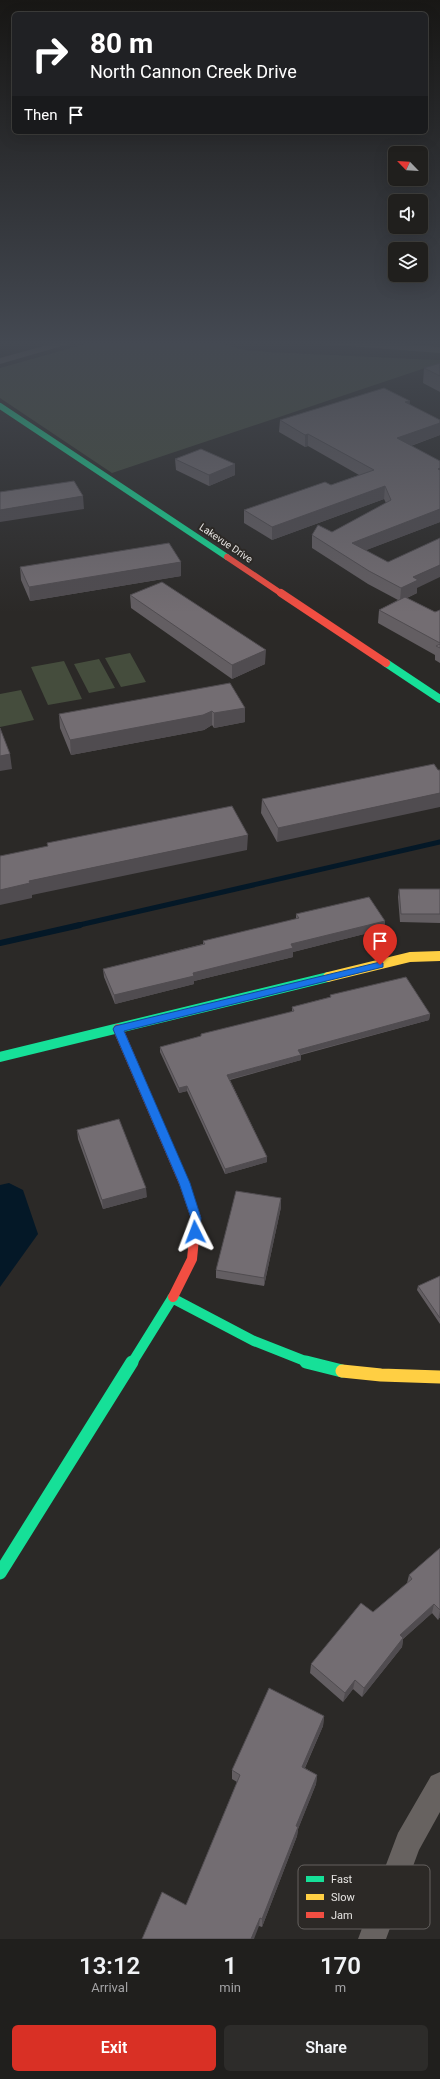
<!DOCTYPE html>
<style>
:root{--surface:#201f1d;--page:#2d2c2a;--text:#f1f3f6;--muted:#a2a2a4;--line:#3d3d3b;--accent:#d93025}
body{margin:0;font-family:Roboto,sans-serif;background:var(--page);color:var(--text);height:100vh;display:flex;flex-direction:column;font-size:15px;white-space:nowrap}
*{box-sizing:border-box;margin:0}
p{font-size:13px;color:var(--muted)}
.icon{flex:none;width:22px;height:22px;fill:none;stroke:currentColor;stroke-width:2;stroke-linecap:round;stroke-linejoin:round}
.map{position:relative;height:1939px;overflow:hidden}
.details{display:flex;flex-direction:column;background:var(--surface);flex:1}
.details>*{flex:none}
.banner{position:absolute;left:12px;top:12px;width:416px;height:122px;border-radius:6px;box-shadow:0 4px 16px #0002,0 0 0 1px var(--line);background:#202124;color:#fff;overflow:hidden}
.needle{width:26px;rotate:295deg}
.fabs{position:absolute;left:388px;top:146px;display:grid;gap:8px}
.fabs a{display:grid;place-items:center;width:40px;height:40px;border-radius:6px;background:var(--surface);box-shadow:0 4px 16px #0002,0 0 0 1px var(--line);font-size:20px}
.pin{position:absolute;display:grid;place-items:center;width:34px;height:34px;color:#fff;margin:-41px -17px;border-radius:50% 50% 50% 0;rotate:-45deg;box-shadow:0 0 4px #0007}
.pin .icon{rotate:45deg}
.me{position:absolute;width:44px;margin:-22px;rotate:357deg;stroke-linejoin:round;filter:drop-shadow(0 0 3px #0008)}
.turn{display:flex;align-items:center;gap:14px;height:84px;padding:0 12px;font-size:18px}
.turn .icon{width:52px;height:52px;stroke-width:2.5}
.turn b{display:block;font-size:28px;line-height:34px}
.then{display:flex;align-items:center;height:38px;padding:0 12px;background:#0003;gap:8px;font-size:15px}
.eta{display:flex;justify-content:space-evenly;align-items:center;height:68px;text-align:center}
.eta b{font-size:24px;font-weight:600;line-height:28px}
.cta{display:flex;gap:8px;margin-top:auto;padding:8px 12px}
.cta a{flex:1;height:46px;border-radius:6px;background:var(--accent);color:#fff;font-size:16px;font-weight:600;line-height:46px;text-align:center}
.cta a+a{background:var(--page);color:var(--text)}
.map>svg:first-child{display:block}
.green{fill:#454d3d}
.water{fill:#041827}
.lines{fill:none;stroke-linecap:round;stroke-linejoin:round}
.stream-far1{stroke:#041827;stroke-width:5}
.stream{stroke:#041827;stroke-width:6}
.street{fill:#676260;fill-rule:evenodd}
.fast-far3{stroke:#16e098;stroke-width:6}
.fast-far2{stroke:#16e098;stroke-width:8}
.fast-far1{stroke:#16e098;stroke-width:10}
.fast{stroke:#16e098;stroke-width:13}
.slow-far1{stroke:#ffcf43;stroke-width:10}
.slow{stroke:#ffcf43;stroke-width:13}
.jam-far2{stroke:#f24e42;stroke-width:6}
.jam-far1{stroke:#f24e42;stroke-width:8}
.jam{stroke:#f24e42;stroke-width:10}
.wall{fill:#635e62}
.shaded-wall{fill:#504c50}
.building{fill:#736d72;stroke:#504c50}
.route{fill:#1a73e8;stroke:#114b97}
.labels{text-anchor:middle;dominant-baseline:central;stroke-width:4;stroke-linejoin:round;paint-order:stroke}
.far-street-label{font-size:10px;fill:#e7e5e3;stroke:#2c2926}
.key{fill:#2c2926;stroke:#64615f;stroke-width:1}
.key-label{font-size:11px;fill:#e7e5e3}
</style>
<div class="map">
<svg width="440" height="1939" viewBox="0 0 440 1939">
<rect width="100%" height="100%" fill="#2b2927"/>
<path class="green" d="M96,341H212L245,350L268,352L435,360H440V363L112,473L0,398V368Z
M130,653L146,682L121,687L105,658Z
M99,659L115,688L89,693L74,664Z
M64,661L82,699L48,705L31,667Z
M21,690L34,720L0,727V694Z"/>
<path class="water" d="M9,1183L23,1190L38,1234L0,1287V1185Z"/>
<g class="lines">
<path class="stream-far1" d="M75,926L440,842"/>
<path class="stream" d="M0,943L80,925"/>
<path class="street" d="M62,341H79L0,364V358Z
M318,341H364L440,347V353L323,344Z
M440,1772V1812L419,1850L386,1939H358L398,1833L431,1776Z"/>
<path class="fast-far3" d="M0,406L227,557"/>
<path class="fast-far2" d="M386,663L440,699"/>
<path class="fast-far1" d="M0,1057L328,977
M172,1298L254,1341L310,1363
M132,1363L173,1297"/>
<path class="fast" d="M306,1362L342,1371
M0,1573L132,1362"/>
<path class="slow-far1" d="M328,977L410,957L440,956"/>
<path class="slow" d="M342,1371L381,1375L440,1377"/>
<path class="jam-far2" d="M227,557L282,594"/>
<path class="jam-far1" d="M281,593L386,663"/>
<path class="jam" d="M118,1029L184,1183L196,1218L192,1259L173,1297"/>
</g>
<path class="wall" d="M440,363V392L423,383L424,368Z
M410,405L440,420V435L411,446L440,522L366,550L417,588V593L407,598L435,612L440,610V663L435,660V655L378,623L379,610L398,600L368,584L312,548V535L332,532L386,503L384,499L272,540L244,523V510L331,485L359,475L308,446L305,447L279,432L280,420Z
M175,459L235,464V475L209,486L176,470Z
M20,567L181,576L30,601L21,580Z
M130,595L265,664L232,679L131,608Z
M245,708V722L214,728L212,725L204,730L71,755L60,728L59,714Z
M438,770L277,842L261,813L262,799Z
M399,889H440V923L400,922L398,897Z
M296,914L385,921L384,929L293,952V957L194,981V984L115,1004L104,977L103,969L203,944V941L296,919Z
M330,995L430,1014L429,1020L301,1055V1060L230,1080L267,1157V1162L225,1174L187,1091L179,1093L160,1052V1047L201,1036V1034L292,1012V1007L330,997Z
M77,1130L147,1197L103,1209L78,1139Z
M281,1198V1207L264,1286L216,1278V1270Z
M440,1276V1324L417,1290L418,1286Z
M440,1548V1617L438,1620L432,1613L403,1639L402,1647L362,1697L353,1689L343,1702L310,1673L311,1664L373,1612L407,1583L409,1575Z
M324,1716L323,1726L305,1768L317,1775L316,1784L298,1829L297,1836L262,1927L259,1926L186,1905L237,1782L232,1779V1770Z"/>
<path class="shaded-wall" d="M410,401L409,413L405,402Z
M440,423V435L396,451L397,438Z
M308,434V446L305,447V435Z
M235,464V475L209,486V475Z
M385,486L384,499L272,540V527Z
M83,496L84,509L0,522V510Z
M440,509V522L351,556L352,543Z
M181,562V576L30,601L29,587Z
M440,565V577L417,588V593L400,601L401,588L413,577Z
M266,650L265,664L232,679V665Z
M245,708V722L214,728V713Z
M212,711V725L204,730L71,755L70,740Z
M10,754L12,769L0,771V756Z
M440,793V807L277,842L278,828Z
M248,835L247,850L32,895V898L0,905V890L29,881Z
M385,921L384,929L293,952V957L194,981V984L115,1004L114,995L291,944Z
M430,1014L429,1020L298,1055V1050Z
M301,1055V1060L227,1080V1075Z
M187,1086V1091L179,1093V1088Z
M267,1157V1162L225,1174V1169Z
M146,1188L147,1197L103,1209L102,1200Z
M281,1198V1207L264,1286V1278Z
M434,1604L432,1613L403,1639L402,1647L362,1697L364,1688L400,1635Z
M440,1610V1617L438,1620Z
M355,1680L353,1689L343,1702L345,1693Z
M324,1716L323,1726L301,1776L302,1767Z
M317,1775L316,1784L298,1829L297,1836L262,1927V1919L296,1826Z
M260,1918L259,1926L254,1939H251Z"/>
<path class="building" d="M440,363V376L424,368Z
M384,388L410,401L405,402L440,420V423L397,438L440,461V468L438,469L440,470V509L352,543L388,562L440,538V565L413,577L418,580L401,588L369,571L312,535L318,525L332,532L391,500L385,486L272,527L244,510L325,482L331,485L374,470L308,434L305,435L280,420Z
M201,449L235,464L209,475L175,459Z
M74,481L83,496L0,510V492Z
M169,543L181,562L29,587L20,567Z
M162,582L266,650L232,665L130,595Z
M405,597L435,612L440,610V643L379,610Z
M440,644V648L436,646Z
M230,683L245,708L214,713L212,711L203,715L70,740L59,714Z
M0,728L10,754L0,756Z
M434,764L438,770H440V793L278,828L262,799Z
M232,806L248,835L29,881L30,883L0,890V856L48,846L47,843Z
M399,889H440V914H401Z
M369,897L385,921L291,944L293,948L193,973L194,976L114,995L103,969L205,944L203,941L299,918L296,914Z
M406,977L430,1014L298,1050L301,1055L227,1075L267,1157L225,1169L187,1086L179,1088L160,1047L201,1036V1034L294,1011L292,1007L331,997L330,995Z
M119,1119L146,1188L102,1200L77,1130Z
M236,1191L281,1198L264,1278L216,1270Z
M440,1276V1318L418,1286Z
M440,1548V1610L434,1604L400,1635L403,1638L364,1688L355,1680L345,1693L311,1664L361,1603L373,1612L412,1579L409,1575Z
M269,1688L324,1716L302,1767L317,1775L296,1826L298,1827L262,1919L260,1918L251,1939H142L162,1892L186,1905L240,1775L232,1770Z"/>
<linearGradient id="sky" x2="0" y2="1"><stop stop-color="#181715"/><stop offset="0.56" stop-color="#444952"/><stop offset="1" stop-color="#444952" stop-opacity="0"/></linearGradient>
<rect width="440" height="613" fill="url(#sky)"/>
<path class="route" d="M380,962L383,963V967L124,1031L190,1183L201,1218L199,1235H191L189,1232L191,1218L179,1183L113,1029L115,1026Z"/>
<g class="labels">
<g class="far-street-label">
<text transform="translate(226 543) rotate(34)">Lakevue Drive</text>
</g>
</g>
<rect x="298" y="1865" width="132" height="64" rx="6" class="key"/>
<rect x="306" y="1876" width="18" height="6" fill="#16e098"/>
<rect x="306" y="1894" width="18" height="6" fill="#ffcf43"/>
<rect x="306" y="1912" width="18" height="6" fill="#f24e42"/>
<g class="key-label">
<text x="331" y="1883">Fast</text>
<text x="331" y="1901">Slow</text>
<text x="331" y="1919">Jam</text>
</g>
</svg>
<div class="fabs">
<a><svg class="needle" viewBox="-14 -14 28 28"><path d="M0-13l5 13h-10z" fill="#e53935"/><path d="M0 13l5-13h-10z" fill="#a2a2a4"/></svg></a>
<a><svg class="icon" aria-label="sound" viewBox="0 0 24 24"><path d="M4 9h4l5-4v14l-5-4H4zM17 9q2 3 0 6"/></svg></a>
<a><svg class="icon" aria-label="layers" viewBox="0 0 24 24"><path d="M12 4l9 5-9 5-9-5zM3 14l9 5 9-5"/></svg></a>
</div>
<div class="pin" style="left:380px;top:965px;background:#d93025"><svg class="icon" aria-label="arrive" viewBox="0 0 24 24"><path d="M6 21V4h12l-3 4 3 4H6"/></svg></div>
<svg class="me" style="left:195px;top:1232px" viewBox="-20 -20 40 40"><path d="M0-17L14 15 0 8-14 15z" fill="#1a73e8" stroke="#fff" stroke-width="4"/></svg>
<div class="banner">
<div class="turn"><svg class="icon" aria-label="right" viewBox="0 0 24 24"><path d="M7 20v-9h11M14 6l5 5-5 5"/></svg><div><b>80 m</b>North Cannon Creek Drive</div></div>
<div class="then">Then<svg class="icon" aria-label="arrive" viewBox="0 0 24 24"><path d="M6 21V4h12l-3 4 3 4H6"/></svg></div>
</div>
</div>
<section class="details">
<div class="eta">
<div><b>13:12</b><p>Arrival</p></div>
<div><b>1</b><p>min</p></div>
<div><b>170</b><p>m</p></div>
</div>
<div class="cta"><a>Exit</a><a>Share</a></div>
</section>
